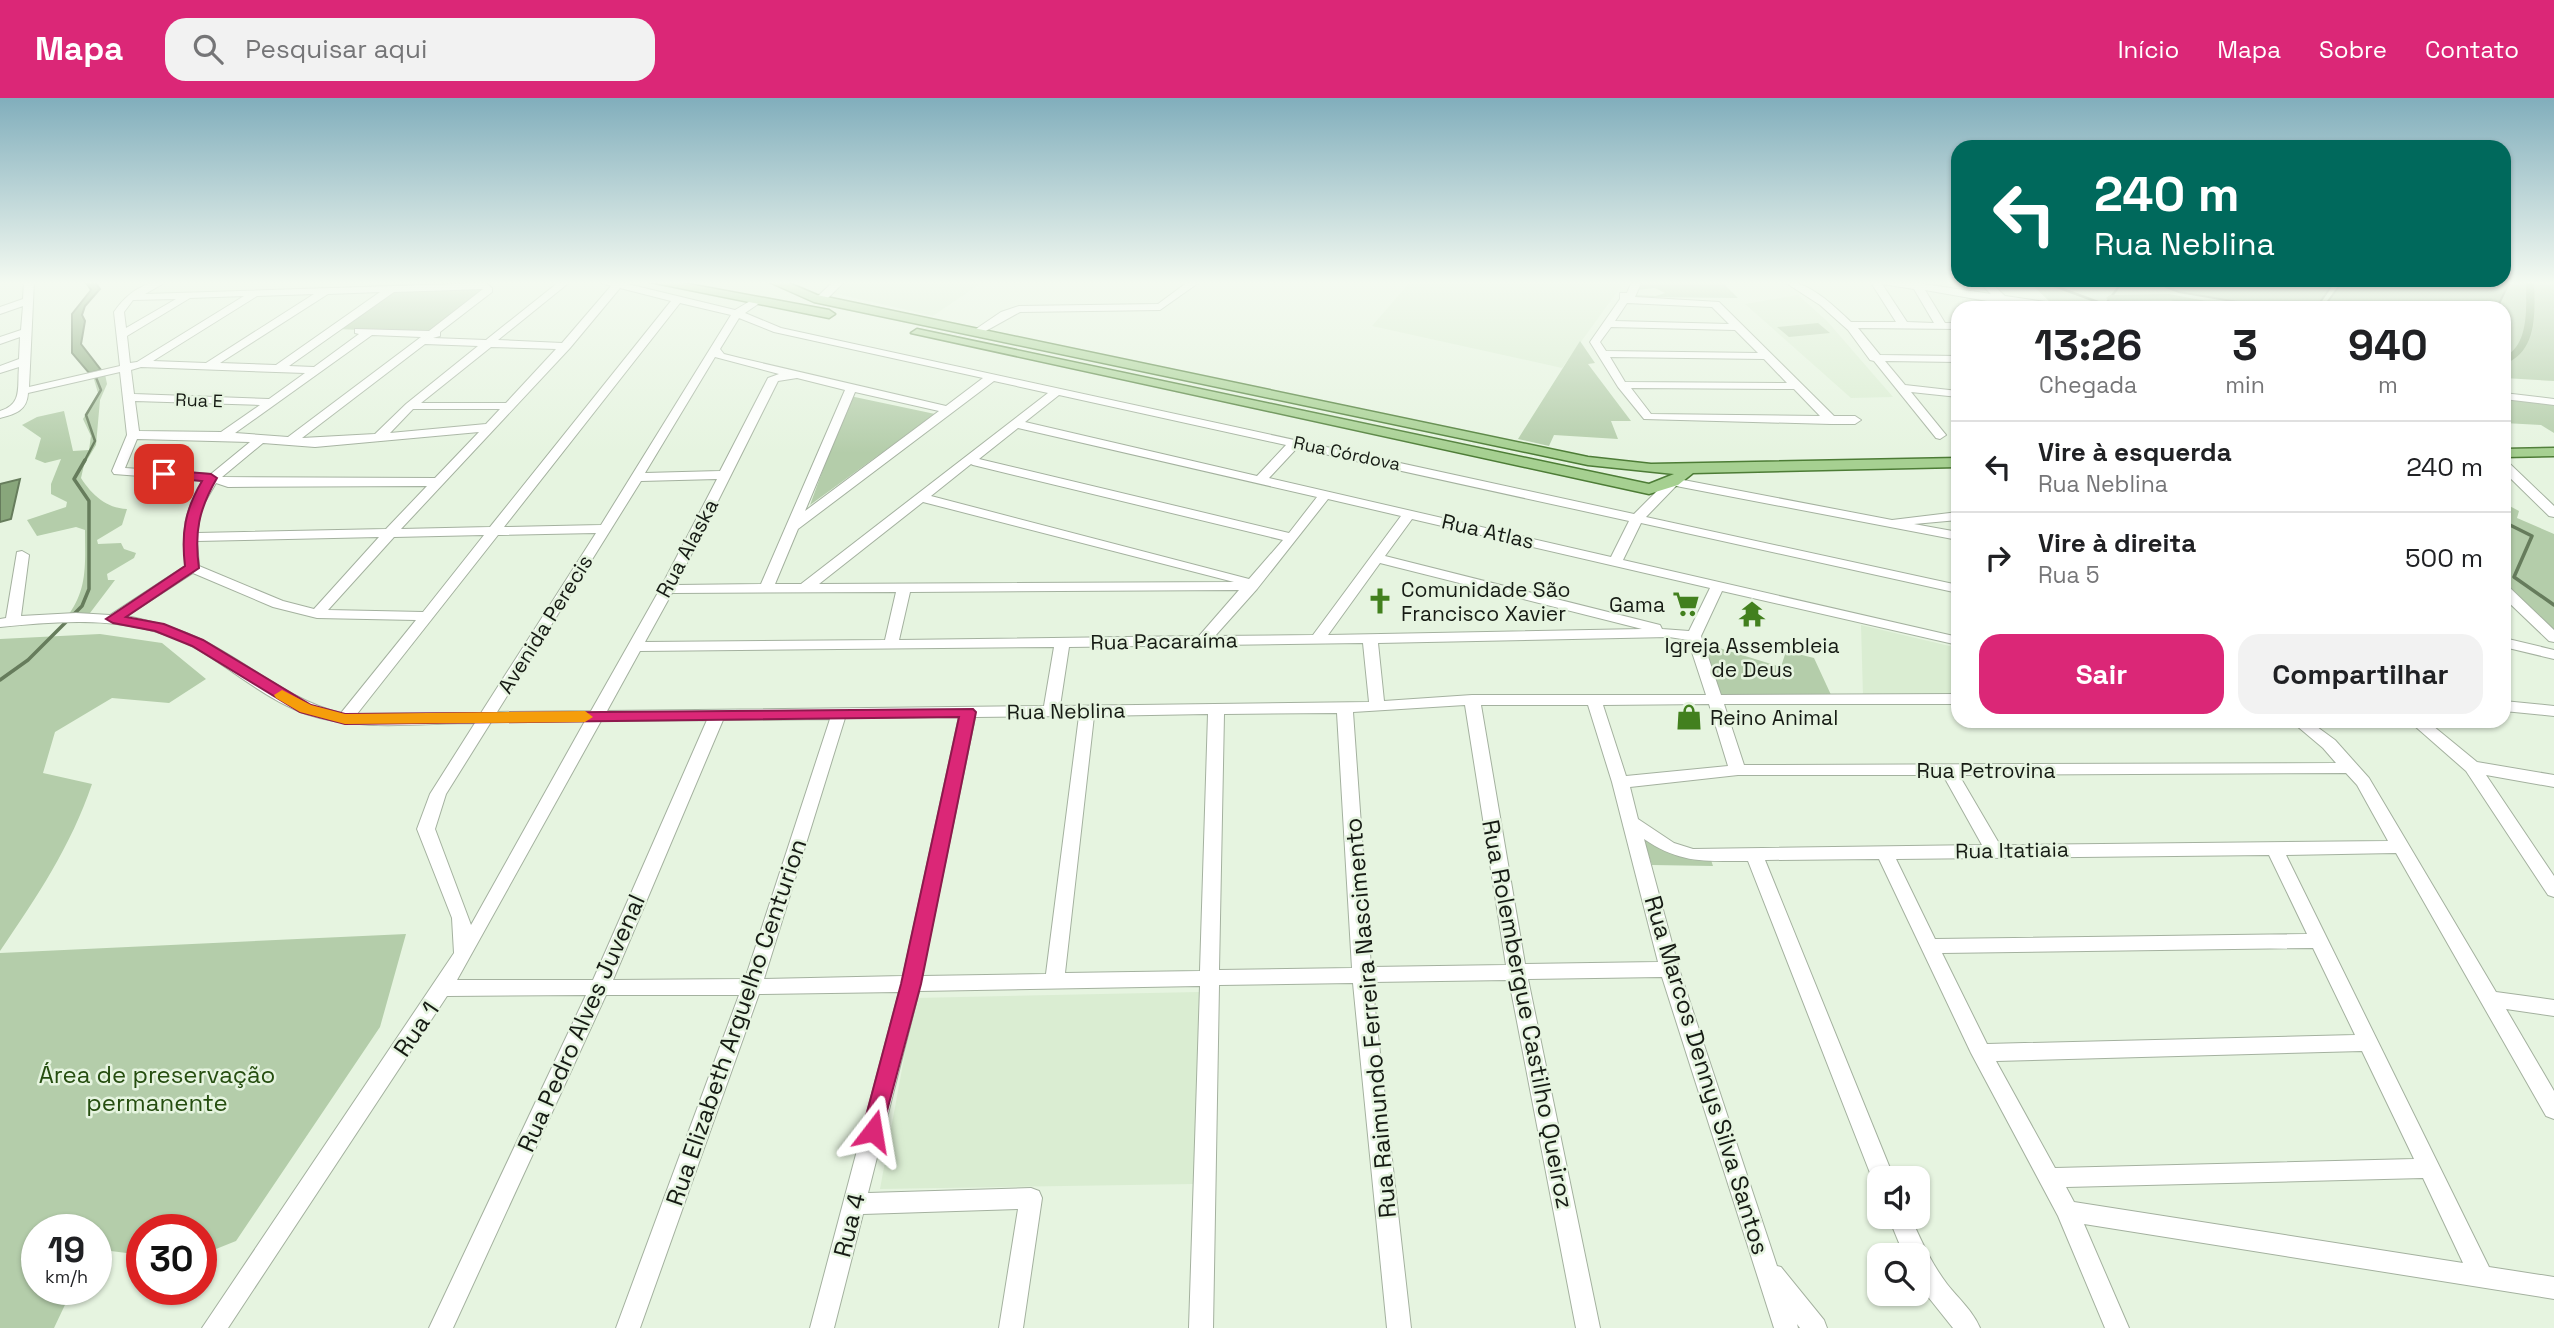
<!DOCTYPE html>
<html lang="pt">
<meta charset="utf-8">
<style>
:root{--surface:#fff;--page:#f2f2f2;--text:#202124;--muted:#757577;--line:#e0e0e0;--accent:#db2777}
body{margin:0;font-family:"Space Grotesk",sans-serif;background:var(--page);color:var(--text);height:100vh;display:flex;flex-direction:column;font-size:26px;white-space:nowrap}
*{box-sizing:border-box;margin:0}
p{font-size:23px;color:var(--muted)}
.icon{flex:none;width:38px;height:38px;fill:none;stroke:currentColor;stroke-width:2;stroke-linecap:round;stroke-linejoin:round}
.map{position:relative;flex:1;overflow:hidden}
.details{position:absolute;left:1951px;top:203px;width:560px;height:427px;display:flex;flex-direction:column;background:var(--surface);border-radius:21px;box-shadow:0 2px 5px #0004}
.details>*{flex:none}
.hud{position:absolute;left:1951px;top:42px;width:560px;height:147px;border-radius:21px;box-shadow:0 2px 5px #0004;background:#00695c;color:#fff;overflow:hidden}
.fabs{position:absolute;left:1867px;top:1068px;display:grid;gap:14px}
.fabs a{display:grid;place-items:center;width:63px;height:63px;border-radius:14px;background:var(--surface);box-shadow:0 2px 5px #0004;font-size:35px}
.speed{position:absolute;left:21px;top:1116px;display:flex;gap:14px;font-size:35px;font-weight:700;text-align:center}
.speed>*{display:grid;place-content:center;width:91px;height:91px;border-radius:50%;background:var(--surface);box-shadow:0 2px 5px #0004;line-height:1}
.speed small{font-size:18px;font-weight:400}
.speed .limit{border:10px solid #d22;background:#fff;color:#111}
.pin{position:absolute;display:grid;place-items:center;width:60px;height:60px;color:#fff;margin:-30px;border-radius:14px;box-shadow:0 4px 10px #0006}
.me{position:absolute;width:77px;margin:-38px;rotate:14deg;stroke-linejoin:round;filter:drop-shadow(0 0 5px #0008)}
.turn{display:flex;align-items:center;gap:24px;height:147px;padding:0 28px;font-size:32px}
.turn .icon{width:91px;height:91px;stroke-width:2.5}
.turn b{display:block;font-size:49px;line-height:60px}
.eta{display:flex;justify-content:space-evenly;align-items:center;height:119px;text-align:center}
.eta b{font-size:42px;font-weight:800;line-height:49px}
.primary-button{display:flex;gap:14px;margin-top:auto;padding:14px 28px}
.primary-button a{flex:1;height:80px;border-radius:21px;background:var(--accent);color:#fff;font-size:28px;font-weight:800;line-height:80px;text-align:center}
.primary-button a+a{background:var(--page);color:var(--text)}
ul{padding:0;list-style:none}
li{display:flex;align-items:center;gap:21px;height:91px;padding:0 28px;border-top:2px solid var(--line)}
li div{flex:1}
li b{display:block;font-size:26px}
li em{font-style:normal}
header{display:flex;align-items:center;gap:42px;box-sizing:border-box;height:98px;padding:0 35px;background:var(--accent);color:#fff}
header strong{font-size:33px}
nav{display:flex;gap:38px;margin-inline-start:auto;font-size:24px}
.search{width:490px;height:63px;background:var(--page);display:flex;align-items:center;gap:18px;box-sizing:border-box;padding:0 24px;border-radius:21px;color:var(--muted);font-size:26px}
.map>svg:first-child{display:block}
.built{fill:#daedd2}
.green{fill:#b4cdaa}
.water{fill:#88a67b;stroke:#667c5c;stroke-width:2}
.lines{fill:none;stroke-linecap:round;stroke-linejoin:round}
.stream-far1{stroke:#667c5c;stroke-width:2.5}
.stream{stroke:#667c5c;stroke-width:3.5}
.canal{fill:#88a67b;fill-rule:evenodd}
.minor-casing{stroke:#a4b19f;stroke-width:2}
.major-casing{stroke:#4d7c36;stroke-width:3}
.minor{fill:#fff;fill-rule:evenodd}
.major{fill:#a6d091;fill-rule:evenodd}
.route{fill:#db2777;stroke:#8e194d;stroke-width:2}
.slow{fill:#f59e0b}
.labels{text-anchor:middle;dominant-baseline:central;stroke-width:5;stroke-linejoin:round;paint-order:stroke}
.far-street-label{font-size:18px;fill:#161b14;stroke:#e6f4e0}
.street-label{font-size:21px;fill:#161b14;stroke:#e6f4e0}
.poi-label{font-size:21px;fill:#161b14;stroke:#e6f4e0;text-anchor:start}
.near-street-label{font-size:24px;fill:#161b14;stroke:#e6f4e0}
.near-park-label{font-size:24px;fill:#254d0f;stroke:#e6f4e0}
</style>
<header>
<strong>Mapa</strong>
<div class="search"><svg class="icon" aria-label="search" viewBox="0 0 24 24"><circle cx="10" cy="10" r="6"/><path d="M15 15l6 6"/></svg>Pesquisar aqui</div>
<nav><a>Início</a><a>Mapa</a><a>Sobre</a><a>Contato</a></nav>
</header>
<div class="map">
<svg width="2554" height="1230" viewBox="0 0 2554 1230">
<rect width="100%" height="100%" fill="#e6f4e0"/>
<path class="built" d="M844,183H984L933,218L833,195Z
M1411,183H1625L1562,270L1372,228Z
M1798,197L1827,223L1893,299L1851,300L1745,206Z
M1861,527L1958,550V597L1863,598Z
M1199,894L1194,1086L880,1091L915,900Z"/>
<path class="green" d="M1640,183H1721L1738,200L1638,199L1633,197L1656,198L1665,195L1655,190L1636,192Z
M2028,183H2554V283L2504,280V210H2077L2051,205Z
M482,190L484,193L433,235L337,231L392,193Z
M1818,225L1830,235L1789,239L1777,229Z
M1580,243L1595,265L1588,266L1631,323H1611L1618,341L1554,337L1549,348L1518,341Z
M105,276L107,286L100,302L96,347L84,367L81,380C92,397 106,410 127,411L122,427L97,442L98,446L121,445L124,451L136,455L134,460L107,476L108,482H115L90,515L69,516C88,490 85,464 85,432L76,429L37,438L27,422L66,409L67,404L51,396V386L61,361L45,365L35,361L41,340L22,327L37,319L64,313L73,353L89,352L91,338L83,321L98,295L93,278Z
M850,298L935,316L810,407Z
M2504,300L2554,306V335L2541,327L2504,325Z
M2504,405L2519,413L2517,420L2554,436V533L2504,483Z
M100,536L162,545L206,581L169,605L112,600L55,634L43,675L92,686C71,748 37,799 0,853V541Z
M1703,545L1781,569L1786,553L1814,560L1832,599H1722Z
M1641,734L1711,762L1713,768L1652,767Z
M406,836L380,929L236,1143L201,1157V1132H142V1157L103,1152L96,1160V1132H37V1192H72L54,1230H0V855Z"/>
<path class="water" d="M85,183H94L100,191L85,208L82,217L85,223L81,246L101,272L89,275L72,255V216L91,192Z
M2167,183H2335L2316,210H2273L2179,194L2166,189Z
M2343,183H2510L2497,210H2323Z
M20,381L11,421L0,424V386Z"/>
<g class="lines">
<path class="stream-far1" d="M2041,183L2114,210
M2105,207L2123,183
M84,364L95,343L86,317L101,292L95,277"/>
<path class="stream" d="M2504,424L2532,438L2514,479L2554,507
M0,582L28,562L82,508L89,491V403L74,381L85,362"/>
<path class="canal" d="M2526,183H2534C2535,213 2538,254 2504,266V259C2530,247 2526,207 2526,183Z
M2169,196L2227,207L2232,210H2213L2169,202L2110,203L2106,200L2110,197Z"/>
<g class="minor-casing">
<path id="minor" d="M24,183H34L29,289L120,268L114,214C127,195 144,183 168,183L145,196L486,185L492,190V194L440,234V238L433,240L486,242L560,183H571L498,242L562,245L611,188L596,183H615L735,212L757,199L762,202L761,204L745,215L781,230L1634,416L1669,381L1673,380L1892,422L1958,414V422L1914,426L1958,434V442L1676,388L1646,419L1958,487V495L1641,425L1623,462L1958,539V547L1722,493L1701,538L1721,597L1958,596V606H1724L1744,667L2336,665L2323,650L2291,623H2309L2335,642L2369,680L2496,894L2554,902V918L2506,911L2554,993V1021L2546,1018L2396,755L2286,757L2489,1169L2554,1179V1201L2084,1126L2129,1230H2105L2058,1118L1971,955L1879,761L1765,762L1894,1080H1880V1089L1875,1087L1872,1080L1748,763C1706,763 1680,766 1644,741L1679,871L1777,1168L1781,1169L1824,1222L1827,1230H1800L1797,1226L1798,1230H1774L1662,879L1528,881L1600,1230H1576L1509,882L1372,884L1411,1230H1387L1353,885L1219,887L1213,1230H1189L1200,888L919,893L868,1095L1031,1090L1039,1093L1042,1100L1023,1230H999L1018,1111L863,1116L834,1230H810L899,894L759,896L640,1230H616L739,897H606L453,1230H429L586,897L447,898L228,1230H202L454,855L452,820L417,731L430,696L475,625C420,625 359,634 306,616C267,602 233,572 197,551C137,517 66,522 0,529V521L6,520L17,454L22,453L29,457L21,518L76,515L110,517L185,468C183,435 182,412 205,383L114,376L112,373L127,337L120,274L28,295C27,313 15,316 0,320V313C23,306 17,289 19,269L0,275V268L19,261L20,239L0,246V239L21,232L23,208L0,216V209L23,201ZM620,190L671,203L490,429L401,431L570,250ZM483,191L429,233L355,231V235L359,236L314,269L289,268L394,194ZM380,194L276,267L220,265L328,196ZM314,196L206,265L153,263L257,198ZM244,198L137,264L130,265L127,238L190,200ZM176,201L126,230L124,214L133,202ZM680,205L731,217L601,427L504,429ZM739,220L774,234L983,280L946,308L740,260L724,256L720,251ZM372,237L421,239L288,339L235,335ZM425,246L478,248L406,306L375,336L302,340ZM491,249L556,251L506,305H421ZM715,259L779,276L768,280L720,373L645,375ZM141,269L305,275L269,301L134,296L131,272ZM797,280L845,292L761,486L676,487L778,283ZM994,283L1048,295L801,486H775L798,431ZM855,294L939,313L805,413ZM1059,297L1286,347L1257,378L1025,324ZM135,303L260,307L221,334L139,333ZM413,311H500L486,326L390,335ZM1018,330L1317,399L1289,435L979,361ZM479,334L435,380L222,379L263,345L315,349ZM137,341L250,344L211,376L125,370ZM1297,350L1629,423L1611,459L1269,380ZM971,366L973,367L1283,442L1249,481L931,398ZM717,381L660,491L591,613L497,614L641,383ZM216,385L228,389L427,388L386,431L197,435L202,409ZM1328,401L1401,418L1313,537L1215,538L1257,491ZM923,404L1234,484L819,486ZM1412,421L1710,490L1689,533L1662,531L1660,527L1385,458ZM596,435L481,615L357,616L498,437ZM484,437L423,514L328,512L394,439ZM379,439L314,511L283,503L199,468L197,443ZM1380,465L1642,531L1328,537ZM193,475L273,509L317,520L416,522L341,615C289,602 251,567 204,543C179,530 154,524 127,518ZM1239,492L1199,538L899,542L910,494ZM896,494L885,542L645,544L672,495ZM1669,539L1688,542L1706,597H1472L1384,603L1378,545ZM1363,545L1369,604L1060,608L1069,549ZM1054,549L1044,608L607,613L640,553ZM1709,606L1728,668L1626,678L1603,607ZM1465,607L1506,867L1371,869L1353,614ZM1481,607H1588L1612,684L1658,864L1525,866ZM1337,615L1352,870L1219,872L1224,616ZM1208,616L1200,873L1065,875L1094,618ZM1079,618L1046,876L922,878L975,619ZM959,619L903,878L764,881L845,620ZM830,621L745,881L613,882L723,622ZM707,622L593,882H457L601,623ZM585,623L471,827L435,731L446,696L491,624ZM2346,675L2357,687L2388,743L2000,747L1959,677ZM1738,677H1943L1982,747L1693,751L1674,745L1638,721L1630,689ZM2269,757L2307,836L1935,841L1896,761ZM2313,850L2355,937L1987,946L1942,855ZM2362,953L2414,1061L2055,1070L1996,963ZM2423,1080L2463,1165L2074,1104L2066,1089Z
M834,183H845L825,203H817V199Z
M1189,183H1201L1160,212L1020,214L982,235L973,233L1001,214L1019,208L1158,206Z
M1632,183H1642L1635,199L1719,204L1834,318H1855L1861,322L1855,326H1831L1644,321L1618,289L1590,244L1620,201V195H1627ZM1627,205L1712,209L1729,226L1615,223ZM1611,229L1735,232L1758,255L1606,253L1600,244ZM1610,259L1764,261L1787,285L1625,284ZM1631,290L1794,291L1820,318L1651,316Z
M1783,183C1809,183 1833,207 1851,224H1896L1870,183H1903L1991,196L1978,183H1989L2005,198L2065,207L2070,210L2004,206L1925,192L1945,225H1958V231L1858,230L1880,257L1958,258V264L1885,263L1905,287L1958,293V299L1911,294L1946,337L1940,341L1936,340L1874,263L1870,262L1848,232L1820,207ZM1882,186L1914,191L1934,225L1907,224Z
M2504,295L2554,301V307L2504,301Z
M2504,363L2508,364L2554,408V419L2549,418L2504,374Z
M2504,488L2509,489L2554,532V544L2549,543L2504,500Z
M2504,540L2554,552V561L2504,549Z
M2504,603L2554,608V618L2504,613Z
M2409,623H2427L2477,664L2554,677V689L2486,677L2554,778V799L2548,797L2466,673Z
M1888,1118H1910C1921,1142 1931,1165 1947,1186C1958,1200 1973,1213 1980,1230H1953L1929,1200L1918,1182V1157H1904Z"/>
</g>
<g class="major-casing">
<path id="major" d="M645,183H672L829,212L835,216L829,220Z
M767,183H784L817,197L1588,359L1651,366L1958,360V369L1693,375L1678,387L1649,396L911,235L917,231L1649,386L1674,376L1588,367L814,204Z
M2554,350V358L2504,359V351Z"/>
</g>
<use href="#minor" class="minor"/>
<use href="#major" class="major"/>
</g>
<linearGradient id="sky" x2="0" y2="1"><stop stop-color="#81aebc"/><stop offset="0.52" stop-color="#f4faf1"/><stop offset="1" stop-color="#f4faf1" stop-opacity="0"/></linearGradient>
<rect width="2554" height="355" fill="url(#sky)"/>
<path class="route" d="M164,372L211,376L217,380C199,411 194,434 199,470L126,519L164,526L203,542L311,607L345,616L973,611L976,614L921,886L880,1039L873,1042L865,1039L862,1033L901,886L959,619L345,626L300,614L192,548L155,533L113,525L106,521L185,468C181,435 185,412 202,383L160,379V374Z"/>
<path class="slow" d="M282,592L311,607L345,616L585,613L593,619L585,624L345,626L300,614L276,600L274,597Z"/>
<defs>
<g id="church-bare" transform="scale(2.1)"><path d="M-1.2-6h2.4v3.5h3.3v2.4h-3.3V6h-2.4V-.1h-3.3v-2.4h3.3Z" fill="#42801e" stroke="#e6f4e0" stroke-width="2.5" paint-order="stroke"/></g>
<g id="supermarket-bare" transform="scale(2.1)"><path d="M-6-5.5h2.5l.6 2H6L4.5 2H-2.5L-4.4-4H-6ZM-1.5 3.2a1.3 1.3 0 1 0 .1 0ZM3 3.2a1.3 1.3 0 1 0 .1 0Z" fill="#42801e" stroke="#e6f4e0" stroke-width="2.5" paint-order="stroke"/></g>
<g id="temple-bare" transform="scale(2.1)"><path d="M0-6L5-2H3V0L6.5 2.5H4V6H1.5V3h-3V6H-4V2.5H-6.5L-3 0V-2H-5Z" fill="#42801e" stroke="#e6f4e0" stroke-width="2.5" paint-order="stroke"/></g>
<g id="shop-bare" transform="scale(2.1)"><path d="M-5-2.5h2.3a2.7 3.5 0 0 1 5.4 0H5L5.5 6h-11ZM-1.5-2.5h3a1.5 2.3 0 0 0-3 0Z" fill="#42801e" stroke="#e6f4e0" stroke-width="2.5" paint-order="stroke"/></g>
</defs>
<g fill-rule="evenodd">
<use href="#church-bare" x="1380" y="503"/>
<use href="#supermarket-bare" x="1686" y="506"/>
<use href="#temple-bare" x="1752" y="516"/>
<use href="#shop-bare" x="1689" y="619"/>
</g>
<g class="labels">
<g class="far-street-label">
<text transform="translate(199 302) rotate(2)">Rua E</text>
<text transform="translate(1347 355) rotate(12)">Rua Córdova</text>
</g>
<g class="street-label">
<text transform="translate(1488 433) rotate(13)">Rua Atlas</text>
<text transform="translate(687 450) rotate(-62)">Rua Alaska</text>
<text transform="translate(545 526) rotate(-58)">Avenida Perecis</text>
<text transform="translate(1164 543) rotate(-1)">Rua Pacaraíma</text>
<text transform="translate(1066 613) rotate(-1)">Rua Neblina</text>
<text x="1986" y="672">Rua Petrovina</text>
<text transform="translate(2012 752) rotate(-1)">Rua Itatiaia</text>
</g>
<g class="poi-label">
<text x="1401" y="491">Comunidade São<tspan x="1401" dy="24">Francisco Xavier</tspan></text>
<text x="1665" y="506" text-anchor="end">Gama</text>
<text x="1752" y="547" text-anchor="middle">Igreja Assembleia<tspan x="1752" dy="24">de Deus</tspan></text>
<text x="1710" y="619">Reino Animal</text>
</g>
<g class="near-street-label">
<text transform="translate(1528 916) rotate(79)">Rua Rolembergue Castilho Queiroz</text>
<text transform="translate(1370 920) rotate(-95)">Rua Raimundo Ferreira Nascimento</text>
<text transform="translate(736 924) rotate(-71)">Rua Elizabeth Arguelho Centurion</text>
<text transform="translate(581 925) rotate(-66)">Rua Pedro Alves Juvenal</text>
<text transform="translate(416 931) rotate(-56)">Rua 1</text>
<text transform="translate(1707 977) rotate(73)">Rua Marcos Dennys Silva Santos</text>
<text transform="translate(849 1127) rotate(-76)">Rua 4</text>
</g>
<g class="near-park-label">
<text x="157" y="976">Área de preservação<tspan x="157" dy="28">permanente</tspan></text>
</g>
</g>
</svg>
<div class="fabs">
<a><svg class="icon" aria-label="sound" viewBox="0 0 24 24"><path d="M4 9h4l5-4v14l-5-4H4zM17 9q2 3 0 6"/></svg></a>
<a><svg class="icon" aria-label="search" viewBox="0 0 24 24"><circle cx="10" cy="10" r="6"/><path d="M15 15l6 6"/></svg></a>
</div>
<div class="speed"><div>19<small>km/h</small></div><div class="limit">30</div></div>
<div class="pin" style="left:164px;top:376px;background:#d93025"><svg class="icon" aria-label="arrive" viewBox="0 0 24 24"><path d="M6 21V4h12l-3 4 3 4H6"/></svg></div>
<svg class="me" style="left:873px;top:1033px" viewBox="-20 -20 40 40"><path d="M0-17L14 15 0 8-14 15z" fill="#db2777" stroke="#fff" stroke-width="4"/></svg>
<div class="hud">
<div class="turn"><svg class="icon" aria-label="left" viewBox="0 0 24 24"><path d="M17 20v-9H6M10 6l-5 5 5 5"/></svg><div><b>240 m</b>Rua Neblina</div></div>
</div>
<section class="details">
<div class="eta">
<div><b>13:26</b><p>Chegada</p></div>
<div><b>3</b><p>min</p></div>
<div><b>940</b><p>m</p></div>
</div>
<ul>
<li><svg class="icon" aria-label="left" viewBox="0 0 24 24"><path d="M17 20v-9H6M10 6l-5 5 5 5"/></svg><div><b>Vire à esquerda</b><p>Rua Neblina</p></div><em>240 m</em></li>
<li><svg class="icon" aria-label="right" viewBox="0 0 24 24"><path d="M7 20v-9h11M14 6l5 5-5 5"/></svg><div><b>Vire à direita</b><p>Rua 5</p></div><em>500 m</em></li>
</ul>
<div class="primary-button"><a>Sair</a><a>Compartilhar</a></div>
</section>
</div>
